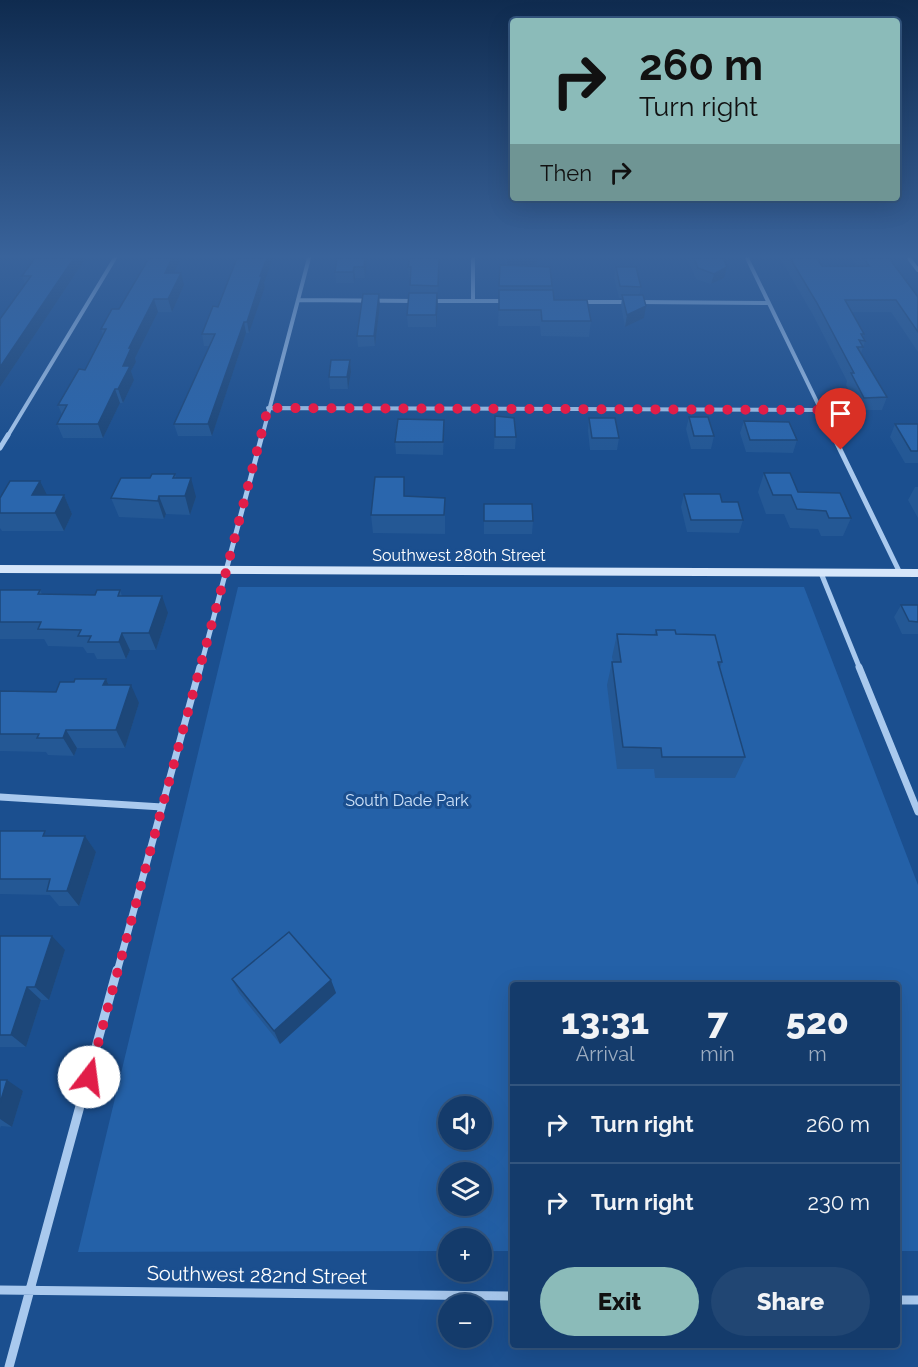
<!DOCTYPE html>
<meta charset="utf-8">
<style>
:root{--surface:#143b6b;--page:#214673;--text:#f1f3f6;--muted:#9dadc1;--line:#33557e;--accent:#8bbbb9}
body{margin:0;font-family:Raleway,sans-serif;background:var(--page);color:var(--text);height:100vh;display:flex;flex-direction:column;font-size:22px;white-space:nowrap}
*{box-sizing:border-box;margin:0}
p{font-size:20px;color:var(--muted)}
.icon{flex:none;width:33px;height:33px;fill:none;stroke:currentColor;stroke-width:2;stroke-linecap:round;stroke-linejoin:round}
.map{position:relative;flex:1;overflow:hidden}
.details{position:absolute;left:510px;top:982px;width:390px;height:366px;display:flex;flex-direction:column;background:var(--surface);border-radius:6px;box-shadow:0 6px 24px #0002,0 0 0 2px var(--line)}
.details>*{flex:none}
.top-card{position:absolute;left:510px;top:18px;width:390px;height:183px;border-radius:6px;box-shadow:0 6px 24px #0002,0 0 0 2px var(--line);background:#8bbbb9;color:#111;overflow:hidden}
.controls{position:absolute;left:438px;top:1096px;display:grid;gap:12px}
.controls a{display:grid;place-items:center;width:54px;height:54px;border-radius:50%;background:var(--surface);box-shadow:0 6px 24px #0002,0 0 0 2px var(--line);font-size:30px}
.pin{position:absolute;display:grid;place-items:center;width:51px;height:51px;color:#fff;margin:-62px -26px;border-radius:50% 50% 50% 0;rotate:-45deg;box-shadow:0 0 6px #0007}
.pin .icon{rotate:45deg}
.me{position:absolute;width:66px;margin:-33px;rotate:15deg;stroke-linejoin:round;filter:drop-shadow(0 0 4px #0008)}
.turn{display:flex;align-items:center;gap:21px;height:126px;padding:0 30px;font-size:27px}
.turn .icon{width:78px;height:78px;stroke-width:2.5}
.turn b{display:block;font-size:42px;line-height:51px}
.then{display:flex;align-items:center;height:57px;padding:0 30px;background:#0003;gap:12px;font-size:22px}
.eta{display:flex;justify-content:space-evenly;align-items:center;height:102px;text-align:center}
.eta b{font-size:36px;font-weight:800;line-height:42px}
.primary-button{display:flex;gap:12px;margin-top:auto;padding:12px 30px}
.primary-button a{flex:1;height:69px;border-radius:36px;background:var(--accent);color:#111;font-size:24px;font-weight:800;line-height:69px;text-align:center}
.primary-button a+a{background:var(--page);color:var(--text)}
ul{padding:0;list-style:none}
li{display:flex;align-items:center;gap:18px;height:78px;padding:0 30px;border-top:2px solid var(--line)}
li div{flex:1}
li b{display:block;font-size:22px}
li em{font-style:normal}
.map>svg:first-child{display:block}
.green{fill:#2461a8;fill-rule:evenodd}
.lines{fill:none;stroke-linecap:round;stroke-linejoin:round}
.street-far3{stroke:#a9c9ee;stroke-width:4}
.street-far2{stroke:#a9c9ee;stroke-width:5}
.street-far1{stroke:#a9c9ee;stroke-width:7}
.street{stroke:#a9c9ee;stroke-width:9}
.secondary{fill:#d6e6fa;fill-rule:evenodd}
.wall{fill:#245895}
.shaded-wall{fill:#1d4779}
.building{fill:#2a66ad;stroke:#1d4779;stroke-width:1.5}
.route{stroke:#e11d48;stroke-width:10;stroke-dasharray:0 18}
.labels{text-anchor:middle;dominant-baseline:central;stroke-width:6;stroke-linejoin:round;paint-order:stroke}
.street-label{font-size:16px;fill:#fff;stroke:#1b4f8f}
.park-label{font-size:16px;fill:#cfe3fa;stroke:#1b4f8f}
.near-street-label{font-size:20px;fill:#fff;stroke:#1b4f8f}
</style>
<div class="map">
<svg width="918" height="1367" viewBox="0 0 918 1367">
<rect width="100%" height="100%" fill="#1b4f8f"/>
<path class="green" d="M238,587H804L918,885V1251H897V986H513V1251H482V1239H448V1251L78,1252ZM448,1107H482V1140H448ZM448,1173H482V1206H448Z"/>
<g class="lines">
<path class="street-far3" d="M473,258V301
M747,258L834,437
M909,258L918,270
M298,300L415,301
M431,301H505
M581,302H628
M638,302L769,303
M268,408L822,410
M7,437L115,258
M262,437L309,258"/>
<path class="street-far2" d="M833,435L900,573
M0,448L8,435
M821,573L860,669
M200,669L262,435"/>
<path class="street-far1" d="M859,667L918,812
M0,797L162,807
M117,972L200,667"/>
<path class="street" d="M0,1290L513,1296
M897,1300H918
M9,1367L117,970"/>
<path class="secondary" d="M0,565L918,569V577L0,573Z"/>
</g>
<path class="wall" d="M86,258L0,387V319L25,285L22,276Z
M367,258L365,278H355L354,283H336L335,272Z
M410,258H439L436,327H408L407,315L410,293V278H409L408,267Z
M505,258H537V264L529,266L552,286V290L554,300L591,321L589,337L541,336L540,326H498L500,265H506Z
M687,258H723L724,278L711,284L696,279Z
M780,258H817L822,266H857L852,258H889L918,297V352L891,312H852L864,334L863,337L865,341L861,353L887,397L882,410H859L846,385L847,381L813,315Z
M616,267L641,287L639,295L644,318L625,327L621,306L622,298H619L614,278Z
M174,273L184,285L172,312H158L135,358L136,362L131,371L134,380L123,403H120L103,438H63L57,424L62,415L58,405L85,370L103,335L101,329L119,309Z
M264,283L265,287L249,333H246L212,436H178L174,424L209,346H204L202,334L218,307Z
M380,305L375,346L358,347L357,336Z
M350,360L351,372L348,389H330L329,377Z
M495,416L516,437L515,449H494Z
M689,417L714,436L711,449H691L686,429Z
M589,418L619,438L617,450H590L588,431Z
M744,421L797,440L793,453L746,452L740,433Z
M895,424L918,425V463H905L890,437Z
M444,432L443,455L396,454L395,442Z
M764,473L798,492L851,518L843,536H821L818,529L790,528L784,514H766L758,492Z
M175,474L176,478L196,497L190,515L166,514L164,519L119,517L111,498Z
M915,487H918V518L908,500Z
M684,494L722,502L743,520L739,533L687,532L681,507Z
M47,495H64L72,514L64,531H2L0,528V498Z
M405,496L445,498V534L373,533L371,515Z
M484,504L533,521L532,534H484Z
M0,590H40L42,594L95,595L120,590L122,596L168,613L156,650H130L126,659H97L94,653H87L83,647L48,646L44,639H0Z
M901,605H918V634H902L894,617Z
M656,630L676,634L722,662L720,668L745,757L735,778H655L654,769H617L607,685L612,662H613L612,657L617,634L654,635Z
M106,679L109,685L139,703L125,748H77L74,756L48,755L46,752L0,751V691L56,692L74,682Z
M0,831L49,836H85L96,852L79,906H59L50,895L0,894Z
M0,936L65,950L49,1000H41L26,1047H0Z
M232,979L331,980L336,993L280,1044L239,993Z
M0,1080L23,1091L12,1127L1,1126L0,1128Z"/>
<path class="shaded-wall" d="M74,258H86L0,387V367Z
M172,258H181L168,285L165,273Z
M267,258H273L264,283L265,287L249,333L247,322L260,276Z
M365,258H367L365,278L364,267Z
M537,258V264L507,270V259Z
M354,267L355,278L354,283L353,272Z
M727,267L724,278L711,284L714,274Z
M181,273L184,285L172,312L168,299Z
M437,293L438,305L436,327V315Z
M379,294L380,305L375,346L374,336Z
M154,299L158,312L135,358L136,362L131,371L134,380L123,403L118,389L123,366L129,348Z
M646,306L644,318L625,327L627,315Z
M244,322L246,333L212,436L208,424Z
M350,360L351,372L348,389L347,377Z
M115,389L120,403L103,438L98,424Z
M191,478L196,497L190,515L185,496Z
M40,481L49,499L41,513L32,495Z
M64,495L72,514L64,531L55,513Z
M159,496L166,514L164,519L158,501Z
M162,596L168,613L156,650L149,633Z
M122,633L130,650L126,659L119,642Z
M106,679L114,697L103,685Z
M131,685L139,703L125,748L116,730Z
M66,730L77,748L74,756L63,738Z
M85,836L96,852L79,906L67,891Z
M52,936L65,950L49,1000L35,987Z
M331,980L336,993L280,1044L274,1031Z
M27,987L41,1000L26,1047L11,1035Z
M7,1080L23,1091L12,1127L0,1119V1103Z"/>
<path class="building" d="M35,258H74L0,367V319L31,276H22Z
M149,258H172L165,273H181L168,299H154L129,348H131L123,366H130L118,389H115L98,424H57L67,405H58L79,369L85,370L106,329H101L112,309H119Z
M237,258H267L260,276H262L247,322H244L208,424H174L215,334H202L213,306L218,307Z
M337,258H365L364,267H354L353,272H335Z
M410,258H439L438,286L410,285L411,267H408Z
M694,258H723L727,267L714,274L698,268Z
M790,258H817L822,266H869L864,258H889L918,297V332L896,300H845L864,334H861L865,341L859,340L863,347H857L887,397L864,398L851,373H854L817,303Z
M500,265L550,267L552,286H499Z
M616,267H636L641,287L620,286Z
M499,290H553L554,300H587L591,321H542L541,310H499Z
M409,293H437L436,315H407Z
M363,294H379L374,336H357Z
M622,295H643L646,306L627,315Z
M331,360H350L347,377H329Z
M495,416L514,418L516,437H495Z
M689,417H708L714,436H694Z
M589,418H615L619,438H592Z
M398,419L444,420L443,442H395Z
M744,421L789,422L797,440H750Z
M895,424H918V451H911Z
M764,473H790L798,492L840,493L851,518H829L826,511L797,509L791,495H773Z
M152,474H175L173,478H191L185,496H159L158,501L111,498L121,478H150Z
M375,477H404V496L445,498L444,515H371Z
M10,481H40L32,495H64L55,513H0V498Z
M684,494H720L722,502H738L743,520H691Z
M484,504H532L533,521H484Z
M0,590H40L38,594L95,595L97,590H120L118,596H162L149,633H122L119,642H88L91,636H78L81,630L38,629L41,622H0Z
M901,605H918V622L909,621Z
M656,630H675L676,634L715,635L722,662H718L745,757H662L661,748L623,747L612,662H621L617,634L657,635Z
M75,679H106L103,685H131L116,730H66L63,738H37L39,734H0V691L56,692L60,682H74Z
M0,831H45L43,836H85L67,891H47L50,879H0Z
M289,932L331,980L274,1031L232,979Z
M0,936H52L35,987H27L11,1035H0Z
M0,1080H7L0,1103Z"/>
<linearGradient id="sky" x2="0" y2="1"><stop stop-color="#0f2b4f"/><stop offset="0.57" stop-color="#39639b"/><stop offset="1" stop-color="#39639b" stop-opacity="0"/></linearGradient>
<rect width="918" height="450" fill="url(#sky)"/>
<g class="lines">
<path class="route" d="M89,1077L227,568L268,408L822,410L841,450"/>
</g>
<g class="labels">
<g class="street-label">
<text x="459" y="555">Southwest 280th Street</text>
</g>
<g class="park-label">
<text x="407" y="800">South Dade Park</text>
</g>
<g class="near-street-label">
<text transform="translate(257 1275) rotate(1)">Southwest 282nd Street</text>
</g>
</g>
</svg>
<div class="controls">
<a><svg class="icon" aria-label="sound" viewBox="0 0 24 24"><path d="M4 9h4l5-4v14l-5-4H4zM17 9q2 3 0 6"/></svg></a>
<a><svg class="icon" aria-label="layers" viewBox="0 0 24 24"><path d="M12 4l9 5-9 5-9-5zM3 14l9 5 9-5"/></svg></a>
<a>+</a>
<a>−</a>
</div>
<div class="pin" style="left:841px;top:450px;background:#d93025"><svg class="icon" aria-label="arrive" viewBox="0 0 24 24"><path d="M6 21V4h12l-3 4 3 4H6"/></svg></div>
<svg class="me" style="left:89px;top:1077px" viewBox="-20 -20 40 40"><circle r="19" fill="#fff"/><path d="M0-13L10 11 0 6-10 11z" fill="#e11d48"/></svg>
<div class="top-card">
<div class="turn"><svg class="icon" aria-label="right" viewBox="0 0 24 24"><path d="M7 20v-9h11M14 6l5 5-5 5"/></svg><div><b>260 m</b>Turn right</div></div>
<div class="then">Then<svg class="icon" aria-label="right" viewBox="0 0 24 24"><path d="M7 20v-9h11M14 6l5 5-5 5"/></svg></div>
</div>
<section class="details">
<div class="eta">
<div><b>13:31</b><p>Arrival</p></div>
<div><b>7</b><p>min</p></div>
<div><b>520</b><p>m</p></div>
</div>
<ul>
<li><svg class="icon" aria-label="right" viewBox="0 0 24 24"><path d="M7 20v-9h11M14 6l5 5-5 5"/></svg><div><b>Turn right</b></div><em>260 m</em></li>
<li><svg class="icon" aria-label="right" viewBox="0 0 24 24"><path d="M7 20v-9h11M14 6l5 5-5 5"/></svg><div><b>Turn right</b></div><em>230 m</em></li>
</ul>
<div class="primary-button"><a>Exit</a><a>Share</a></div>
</section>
</div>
